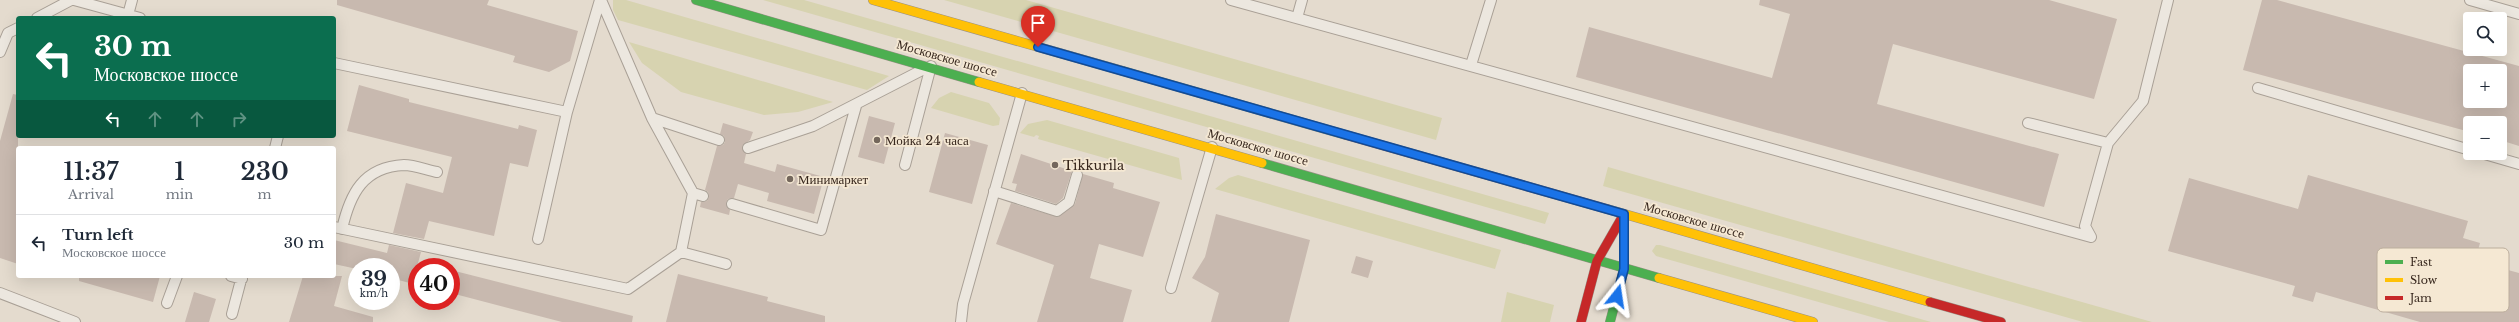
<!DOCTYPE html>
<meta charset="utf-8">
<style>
:root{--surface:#fff;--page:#f6f6f7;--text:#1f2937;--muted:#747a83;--line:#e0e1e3}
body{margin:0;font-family:"Libre Baskerville",serif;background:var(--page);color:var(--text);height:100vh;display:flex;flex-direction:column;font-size:15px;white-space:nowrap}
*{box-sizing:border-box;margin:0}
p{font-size:13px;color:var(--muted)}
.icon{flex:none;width:22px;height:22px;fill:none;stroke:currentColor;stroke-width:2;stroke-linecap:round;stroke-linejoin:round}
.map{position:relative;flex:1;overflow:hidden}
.side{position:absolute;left:16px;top:146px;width:320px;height:132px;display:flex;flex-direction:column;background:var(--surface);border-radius:4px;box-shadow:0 4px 16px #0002}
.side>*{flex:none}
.guide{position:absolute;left:16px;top:16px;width:320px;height:122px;border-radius:4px;box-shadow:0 4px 16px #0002;background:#0b6e4f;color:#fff;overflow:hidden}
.tools{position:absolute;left:2463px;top:12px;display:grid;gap:8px}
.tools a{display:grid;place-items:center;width:44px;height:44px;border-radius:4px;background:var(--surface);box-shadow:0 4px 16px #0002;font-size:20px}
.speed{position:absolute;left:348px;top:258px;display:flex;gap:8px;font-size:20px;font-weight:700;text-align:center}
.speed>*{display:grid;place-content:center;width:52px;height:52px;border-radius:50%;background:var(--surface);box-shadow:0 4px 16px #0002;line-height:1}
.speed small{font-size:10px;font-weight:400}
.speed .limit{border:6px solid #d22;background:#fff;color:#111}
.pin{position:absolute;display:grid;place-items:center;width:34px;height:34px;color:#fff;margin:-41px -17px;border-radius:50% 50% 50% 0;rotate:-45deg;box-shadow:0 0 4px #0007}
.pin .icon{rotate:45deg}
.me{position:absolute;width:44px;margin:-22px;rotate:15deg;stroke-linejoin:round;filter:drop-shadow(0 0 3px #0008)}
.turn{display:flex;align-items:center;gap:14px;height:84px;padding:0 12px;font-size:18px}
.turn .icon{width:52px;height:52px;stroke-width:2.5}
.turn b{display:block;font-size:28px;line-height:34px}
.lanes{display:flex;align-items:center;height:38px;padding:0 12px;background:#0003;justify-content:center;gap:20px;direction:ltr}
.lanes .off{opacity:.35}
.eta{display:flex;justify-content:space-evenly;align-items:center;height:68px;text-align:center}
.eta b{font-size:24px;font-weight:600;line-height:28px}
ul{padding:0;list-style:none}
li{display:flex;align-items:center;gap:12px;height:56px;padding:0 12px;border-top:1px solid var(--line)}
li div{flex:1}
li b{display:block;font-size:15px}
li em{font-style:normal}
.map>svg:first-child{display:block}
.green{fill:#d7d3b0}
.building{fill:#c8b9af;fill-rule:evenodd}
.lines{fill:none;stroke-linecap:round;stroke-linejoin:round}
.lane-casing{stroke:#a9a096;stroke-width:12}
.fast-casing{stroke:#999086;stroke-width:10}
.slow-casing{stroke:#999086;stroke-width:10}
.jam-casing{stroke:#999086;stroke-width:10}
.lane{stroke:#ece7df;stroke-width:10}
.fast{stroke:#4caf50;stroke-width:9}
.slow{stroke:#ffc107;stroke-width:9}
.jam{stroke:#c62828;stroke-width:9}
.route-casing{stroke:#114b97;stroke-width:10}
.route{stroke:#1a73e8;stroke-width:7}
.poi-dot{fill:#74675c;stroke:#f5e8d3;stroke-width:1.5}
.labels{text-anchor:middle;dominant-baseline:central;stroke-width:3.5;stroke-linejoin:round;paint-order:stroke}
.street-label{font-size:13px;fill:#38281e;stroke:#f5e8d3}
.poi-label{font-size:13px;fill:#38281e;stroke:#f5e8d3;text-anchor:start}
.key{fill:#f5e8d3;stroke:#bcae9d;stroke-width:1}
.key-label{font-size:11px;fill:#38281e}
</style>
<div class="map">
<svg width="2519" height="322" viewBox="0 0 2519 322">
<rect width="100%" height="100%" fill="#e4dbce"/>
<path class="green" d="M613,0H626L889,76L867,90L618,20L613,10Z
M763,0H804L1549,213L1545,224Z
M944,0H1026L1442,118L1436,140Z
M629,42L833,102L798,112L764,115L681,92L642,63Z
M951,92L989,103L1000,118L999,125L993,126L931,108L939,98Z
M1047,120L1179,158L1182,180L1038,139L1039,136L1036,135L1034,137L1020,133L1028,124Z
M1608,167L2152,322H2083L1603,186Z
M1238,175L1501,250L1495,269L1215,189L1229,178Z
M1656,245H1660L1931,322H1889L1656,256L1652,251Z
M1507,292L1554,305L1550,322H1501Z"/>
<path class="building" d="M337,0H489L487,5L578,31L570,61L549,72L513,62L515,56L337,5Z
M1760,0H2049L2117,19L2094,99L1893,44L1877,104L2059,154L2044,207L1576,77L1589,27L1772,78L1790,14L1759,5Z
M2262,0H2277L2519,66V146L2500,140V123H2470V132L2243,70ZM2470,71H2500V101H2470Z
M359,85L409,99V102L518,129L519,125L537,130L528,167L510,163L494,236L429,221L424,239L393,233L406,183L443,193L452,157L347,131Z
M13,94L18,95V264L0,258V141Z
M869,116L895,123L884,164L858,157Z
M723,123L753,132L750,140L742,146L746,154L744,163L775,172L777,164L824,177L814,214L767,201L769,193L738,184L734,198L728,199L726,203L730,210L729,215L700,207L701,202L707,201L709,197L708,192L705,190L717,146L723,145L725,142L724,136L720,134Z
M945,133L988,145L972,204L929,192Z
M1021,154L1072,171L1063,198L1056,204L1015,191L1017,184L1012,183Z
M1083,174L1114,183L1113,188L1160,202L1143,257L1099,244L1090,278L1132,290L1123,322H1037L1054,265L996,244L1011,203L1058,217L1075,204Z
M2308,175L2468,221L2463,238L2480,243L2475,261L2519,273V322H2420L2316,292L2313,302L2292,296L2295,286L2168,251L2189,178L2298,209Z
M1216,214L1310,240L1289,322H1211L1219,293L1192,278L1205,257Z
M334,240L387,253L389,245L421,252L417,267V285L391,278V267H357V269L334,264Z
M1356,256L1373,261L1368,278L1351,273Z
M451,270L633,316L632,322H562L451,293Z
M678,274L768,297L767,301L825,316V322H666Z
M79,276H160L153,302L79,281Z
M303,276H342L334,306L373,317V322H289Z
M194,292L216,299L209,322H185Z"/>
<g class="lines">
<g class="lane-casing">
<path id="lane" d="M74,0L140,18
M601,0L652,118L719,140
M1231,0L2091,237
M2470,0L2519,14
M128,15L132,0
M37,18L71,0
M1297,18L1302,0
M0,52L8,33L18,28
M334,63L567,112
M1471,65L1491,0
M2258,88L2470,150
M652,118L693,193L703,196
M2028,123L2108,143
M275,148L278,136
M748,148L813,126L926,68
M2481,153L2519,164
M905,165L931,66
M994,191L1057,211L1069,202L1077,175
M693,193L681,252L726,264
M732,204L821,230L856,106
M334,227L628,289L681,252
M342,229C350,194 363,167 404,165C414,165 427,170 437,172
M2091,237L2085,226L2108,143L2143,101L2168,0
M538,239L567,112L600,0
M231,276L242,279
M1171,288L1212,147
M0,293L75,322
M167,303L177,276
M232,314L242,276
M961,322L963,304L1022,93"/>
</g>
<g class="fast-casing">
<path id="fast" d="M696,0L979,82
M1123,71L1346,135
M1262,163L1659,278
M1610,322L1624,269V215"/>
</g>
<g class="slow-casing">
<path id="slow" d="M873,0L1123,71
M979,82L1262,163
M1607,209L1930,302
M1659,278L1813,322"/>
</g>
<g class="jam-casing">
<path id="jam" d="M1346,135L1607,209
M1930,302L2001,322
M1581,322L1597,261L1624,214"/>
</g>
<use href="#lane" class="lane"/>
<use href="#fast" class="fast"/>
<use href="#slow" class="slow"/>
<use href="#jam" class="jam"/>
</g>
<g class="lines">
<g class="route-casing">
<path id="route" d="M1038,47L1624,214V269L1617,296"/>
</g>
<use href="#route" class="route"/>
</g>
<g class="poi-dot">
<circle cx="877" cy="140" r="4"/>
<circle cx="1055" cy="165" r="4"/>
<circle cx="790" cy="179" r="4"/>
</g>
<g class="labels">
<g class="street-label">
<text transform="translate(947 58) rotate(16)">Московское шоссе</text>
<text transform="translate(1258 147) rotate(16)">Московское шоссе</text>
<text transform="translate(1694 220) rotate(16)">Московское шоссе</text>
</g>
<g class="poi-label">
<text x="885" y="140">Мойка 24 часа</text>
<text x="1063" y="165">Tikkurila</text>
<text x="798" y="179">Минимаркет</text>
</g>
</g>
<rect x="2377" y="248" width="132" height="64" rx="6" class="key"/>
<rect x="2385" y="260" width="18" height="4" fill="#4caf50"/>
<rect x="2385" y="278" width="18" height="4" fill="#ffc107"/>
<rect x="2385" y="296" width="18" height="4" fill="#c62828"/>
<g class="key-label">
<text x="2410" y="266">Fast</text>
<text x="2410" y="284">Slow</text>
<text x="2410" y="302">Jam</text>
</g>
</svg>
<div class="tools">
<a><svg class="icon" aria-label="search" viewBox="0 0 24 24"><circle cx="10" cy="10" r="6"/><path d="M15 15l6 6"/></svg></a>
<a>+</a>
<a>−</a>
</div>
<div class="speed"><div>39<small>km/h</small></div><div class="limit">40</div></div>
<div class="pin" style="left:1038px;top:47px;background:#d93025"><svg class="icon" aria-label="arrive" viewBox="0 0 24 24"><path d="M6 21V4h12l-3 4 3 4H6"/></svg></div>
<svg class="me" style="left:1617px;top:296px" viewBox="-20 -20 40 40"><path d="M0-17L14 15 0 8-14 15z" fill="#1a73e8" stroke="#fff" stroke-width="4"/></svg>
<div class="guide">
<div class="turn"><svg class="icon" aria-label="left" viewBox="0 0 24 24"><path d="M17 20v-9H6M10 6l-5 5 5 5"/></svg><div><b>30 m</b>Московское шоссе</div></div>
<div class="lanes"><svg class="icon" aria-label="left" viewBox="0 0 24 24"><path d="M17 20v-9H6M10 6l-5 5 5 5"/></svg><svg class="icon off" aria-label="ahead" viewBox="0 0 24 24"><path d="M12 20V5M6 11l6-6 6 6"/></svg><svg class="icon off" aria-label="ahead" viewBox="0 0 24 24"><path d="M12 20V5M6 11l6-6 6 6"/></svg><svg class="icon off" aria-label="right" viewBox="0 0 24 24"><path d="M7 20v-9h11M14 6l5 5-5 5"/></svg></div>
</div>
<section class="side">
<div class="eta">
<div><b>11:37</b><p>Arrival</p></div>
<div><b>1</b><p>min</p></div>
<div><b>230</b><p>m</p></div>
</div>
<ul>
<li><svg class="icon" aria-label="left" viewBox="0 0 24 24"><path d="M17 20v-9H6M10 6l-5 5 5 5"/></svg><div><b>Turn left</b><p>Московское шоссе</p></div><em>30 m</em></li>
</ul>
</section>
</div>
